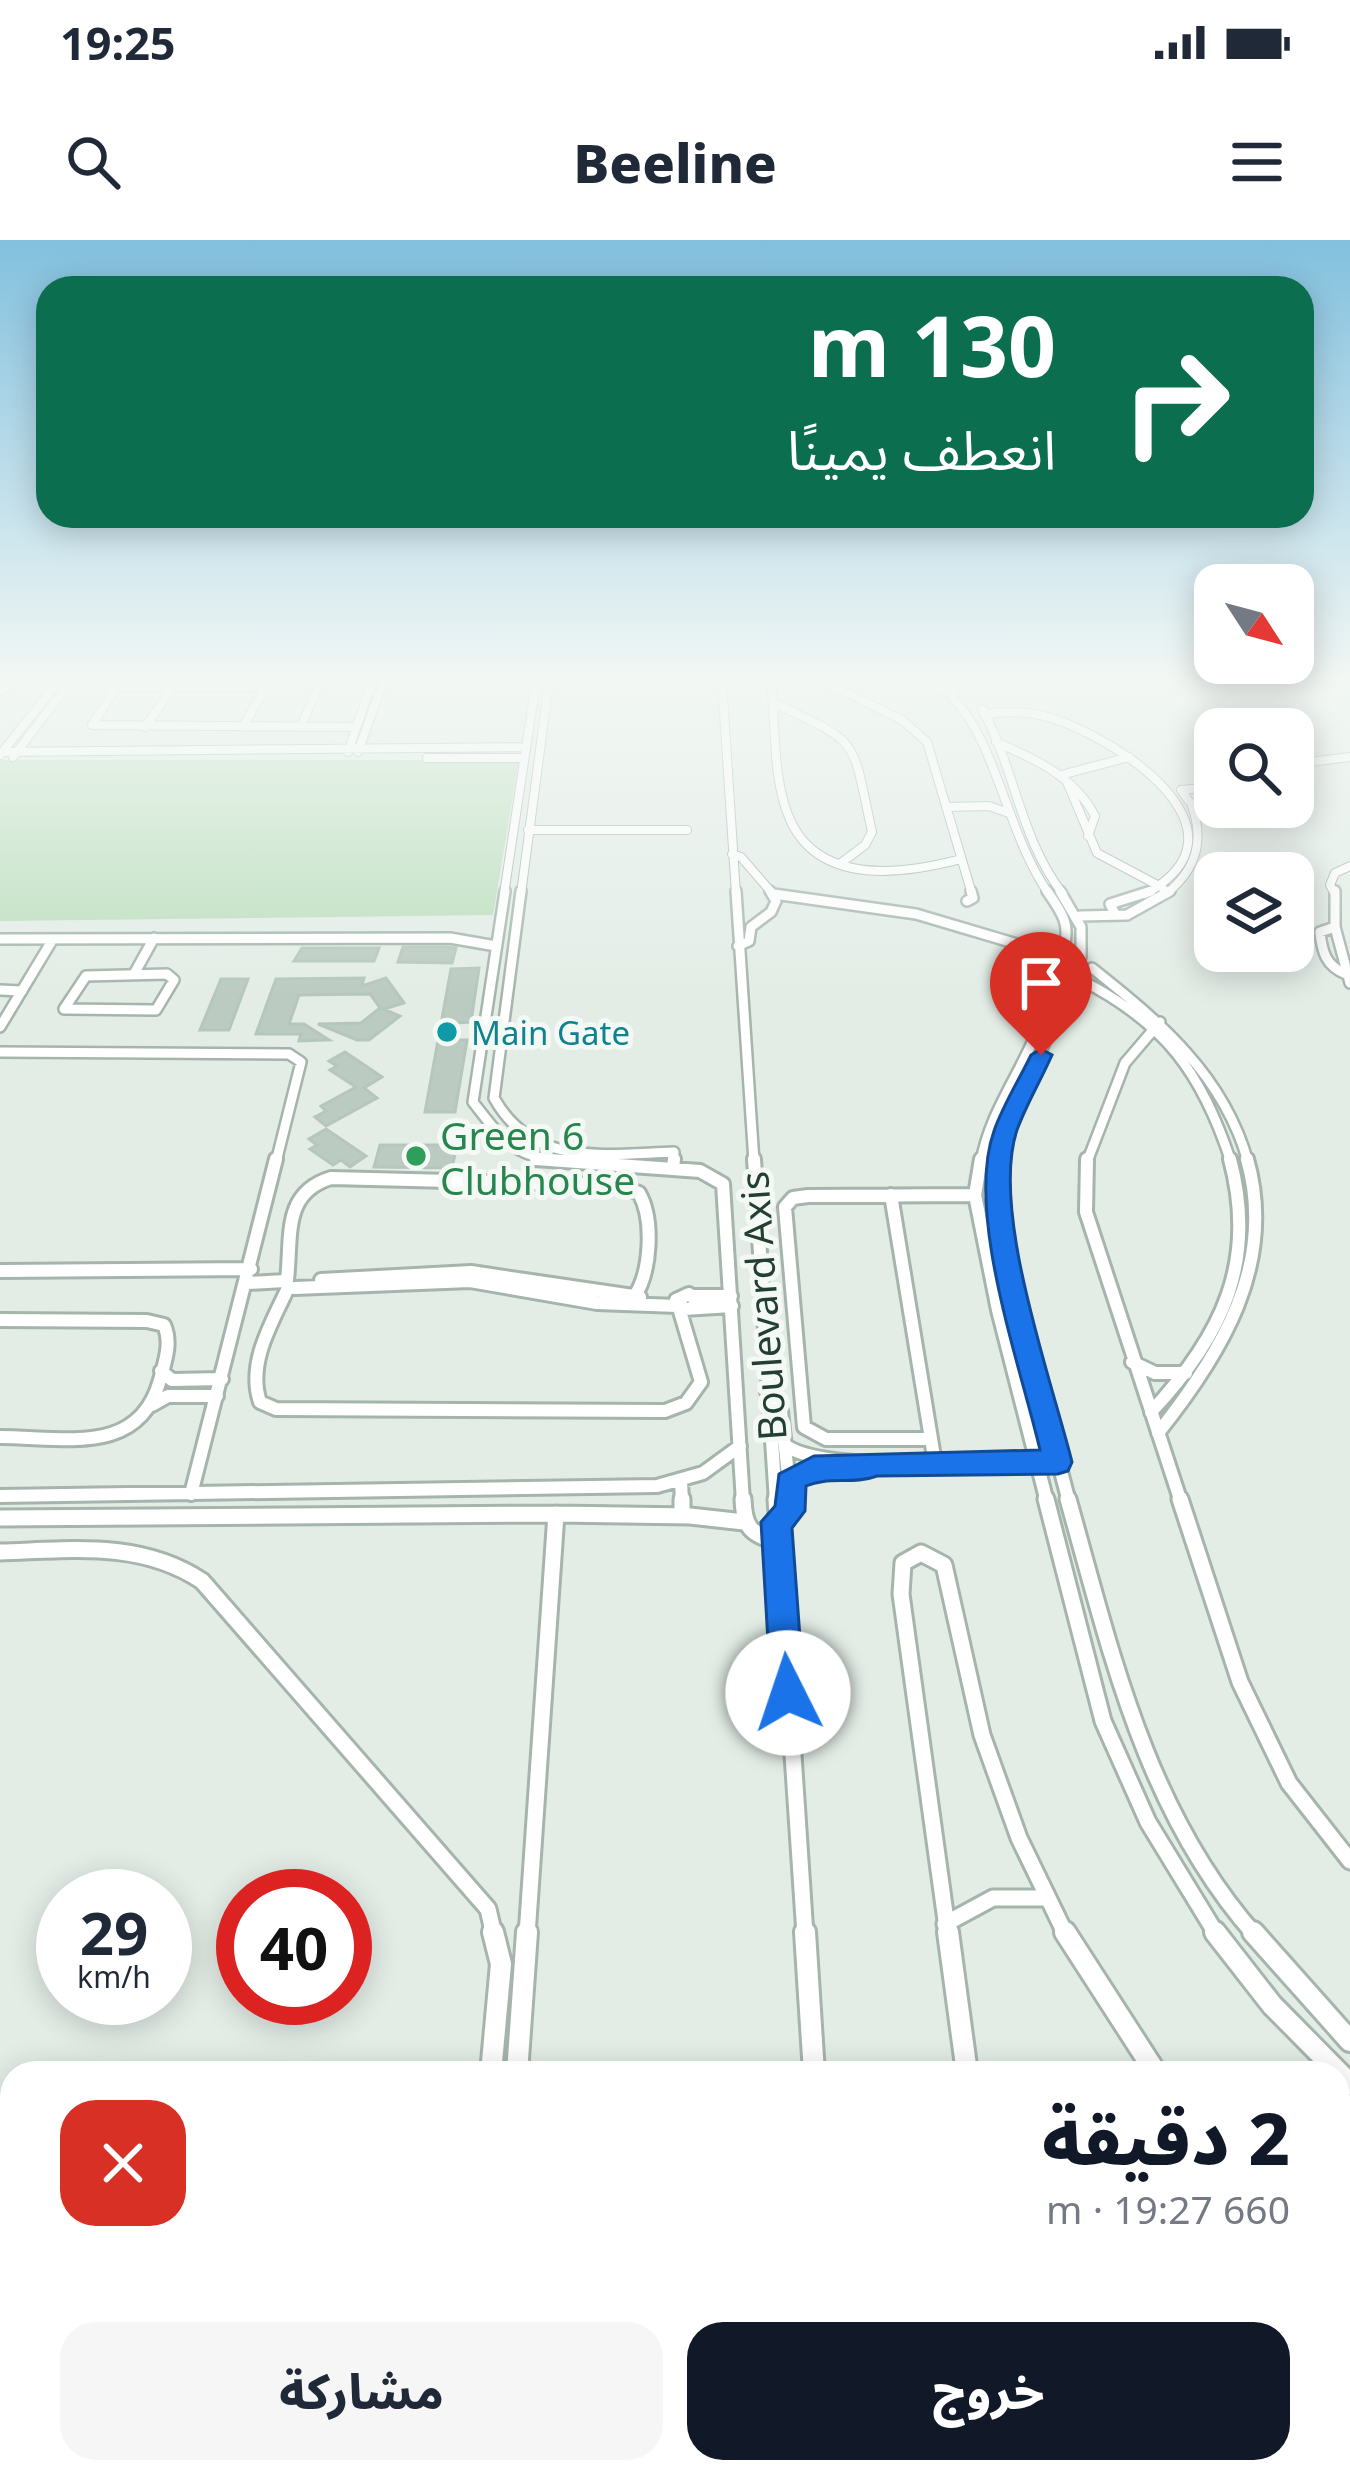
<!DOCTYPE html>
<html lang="ar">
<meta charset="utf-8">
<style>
:root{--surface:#fff;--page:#f6f6f7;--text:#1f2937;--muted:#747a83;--accent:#111827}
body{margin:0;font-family:"Noto Sans","Noto Sans Arabic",sans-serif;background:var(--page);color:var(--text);direction:rtl;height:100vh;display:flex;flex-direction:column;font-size:45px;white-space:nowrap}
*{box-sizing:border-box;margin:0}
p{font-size:39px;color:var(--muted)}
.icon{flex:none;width:66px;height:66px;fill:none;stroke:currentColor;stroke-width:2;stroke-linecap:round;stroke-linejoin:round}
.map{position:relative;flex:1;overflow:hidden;direction:ltr}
.side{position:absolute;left:0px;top:1821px;width:1350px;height:423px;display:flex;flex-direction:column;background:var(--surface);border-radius:36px 36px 0 0;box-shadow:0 6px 30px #0003;direction:rtl}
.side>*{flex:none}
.top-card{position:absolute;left:36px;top:36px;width:1278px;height:252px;border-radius:36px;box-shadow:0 6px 30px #0003;direction:rtl;background:#0b6e4f;color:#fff;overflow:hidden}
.needle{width:78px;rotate:126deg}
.buttons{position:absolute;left:1194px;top:324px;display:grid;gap:24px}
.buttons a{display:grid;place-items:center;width:120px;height:120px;border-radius:24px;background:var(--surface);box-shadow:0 6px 30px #0003;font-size:60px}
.speed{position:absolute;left:36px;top:1629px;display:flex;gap:24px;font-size:60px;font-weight:700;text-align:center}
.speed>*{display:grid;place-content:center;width:156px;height:156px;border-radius:50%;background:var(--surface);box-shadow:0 6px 30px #0003;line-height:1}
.speed small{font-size:30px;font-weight:400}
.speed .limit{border:18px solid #d22;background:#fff;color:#111}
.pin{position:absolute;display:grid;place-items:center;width:102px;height:102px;color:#fff;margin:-123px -51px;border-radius:50% 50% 50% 0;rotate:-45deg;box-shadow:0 0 12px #0007}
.pin .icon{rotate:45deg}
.me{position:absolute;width:132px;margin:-66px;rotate:356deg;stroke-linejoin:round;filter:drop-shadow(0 0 9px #0008)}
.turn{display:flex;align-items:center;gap:42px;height:252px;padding:0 60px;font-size:54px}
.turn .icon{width:156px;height:156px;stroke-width:2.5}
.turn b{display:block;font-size:84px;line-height:102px}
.round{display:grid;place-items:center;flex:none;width:126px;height:126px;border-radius:36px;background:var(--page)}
.overview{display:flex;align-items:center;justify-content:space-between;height:204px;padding:0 60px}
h1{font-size:72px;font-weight:800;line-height:90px;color:var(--accent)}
.cta{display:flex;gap:24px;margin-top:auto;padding:24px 60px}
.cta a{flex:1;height:138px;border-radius:36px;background:var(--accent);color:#fff;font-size:48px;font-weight:800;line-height:138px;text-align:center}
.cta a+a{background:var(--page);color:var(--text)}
.status{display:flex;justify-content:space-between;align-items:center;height:84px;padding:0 60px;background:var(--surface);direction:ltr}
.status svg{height:33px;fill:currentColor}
header{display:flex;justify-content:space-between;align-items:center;height:156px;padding:0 60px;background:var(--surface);font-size:54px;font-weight:800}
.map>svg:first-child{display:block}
.green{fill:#bcdebd}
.building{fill:#bbcbc1;stroke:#b5c7bc;stroke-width:3}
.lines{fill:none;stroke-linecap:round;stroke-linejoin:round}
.minor-far4-casing{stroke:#a5b5ac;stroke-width:10}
.minor-far3-casing{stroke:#a5b5ac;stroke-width:14}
.minor-far2-casing{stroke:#a5b5ac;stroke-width:18}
.minor-far1-casing{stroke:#a5b5ac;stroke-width:21}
.minor-casing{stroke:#a5b5ac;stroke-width:26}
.minor-far4{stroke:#fff;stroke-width:8}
.minor-far3{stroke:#fff;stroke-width:9}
.minor-far2{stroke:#fff;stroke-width:12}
.minor-far1{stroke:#fff;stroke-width:15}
.minor{stroke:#fff;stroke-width:20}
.route{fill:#1a73e8;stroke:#114b97;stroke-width:3}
.culture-dot{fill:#0f9aa8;stroke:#f4f9f5;stroke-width:4.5}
.leisure-dot{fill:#2e9e5b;stroke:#f4f9f5;stroke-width:4.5}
.labels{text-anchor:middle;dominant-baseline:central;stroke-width:10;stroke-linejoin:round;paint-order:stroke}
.far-culture-label{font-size:33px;fill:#0d838f;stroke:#f4f9f5;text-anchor:start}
.leisure-label{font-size:39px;fill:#27864d;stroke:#f4f9f5;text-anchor:start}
.street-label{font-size:39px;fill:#223f31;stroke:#f4f9f5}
</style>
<div class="status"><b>19:25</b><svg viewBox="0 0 49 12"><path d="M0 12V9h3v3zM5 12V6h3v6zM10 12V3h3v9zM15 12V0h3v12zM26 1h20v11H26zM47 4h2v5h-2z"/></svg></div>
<header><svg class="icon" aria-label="menu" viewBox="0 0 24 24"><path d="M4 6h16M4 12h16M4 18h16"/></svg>Beeline<svg class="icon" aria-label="search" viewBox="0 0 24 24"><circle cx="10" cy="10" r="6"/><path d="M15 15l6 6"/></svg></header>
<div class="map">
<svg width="1350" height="2243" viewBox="0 0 1350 2243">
<rect width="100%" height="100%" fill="#e3ede6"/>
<path class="green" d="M0,520H519L493,675L0,681Z"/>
<path class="building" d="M403,707H449L456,708L452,723L398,722Z
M302,708H379L374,721H294Z
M479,728L471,782L454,783L451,800H467L455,872H425L451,729Z
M364,738L362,746L386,738L404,763L384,769L400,776L369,800H357L318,784L361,783L380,768L370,754L299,755L289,784H304L329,800L299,801L301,794H256L276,739Z
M221,739H248L229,790H200Z
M345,812L382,837L364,848L377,858L326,886L315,877L326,871L321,866L356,847L330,830L337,826L329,821Z
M326,889L366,916L350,927L341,920L333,925L310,909L317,905L309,899Z
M380,905H457L452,928L374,927Z"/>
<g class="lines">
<g class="minor-far4-casing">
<path id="minor-far4" d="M120,442L92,485L355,487
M722,442L736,654
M771,442C776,485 772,542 791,582C822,646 905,634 961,619
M825,442L902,480L927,502L972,654
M923,442L952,454
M958,442L952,457C997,502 1007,595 1049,654
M117,447H266
M0,451L11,442
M774,463C863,505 851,497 872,592L865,605L841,623
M982,469C1015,528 1020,599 1063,654
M986,474C1009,471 1029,471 1051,478C1119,499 1259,592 1145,654
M145,487L173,447
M243,487L268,443
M301,487L320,442
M996,502C1035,519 1074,536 1095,576L1088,596
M0,512L525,507
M348,512L372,442
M358,512L383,442
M0,515L58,442
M13,517L70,442
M427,518H524
M1293,524L1350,517
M1061,535L1129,517
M1067,542L1097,613L1163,648
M1188,560L1181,550L1215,547
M946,567L989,566L1009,573
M528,590H687
M732,614L741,617L773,654
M504,654L536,442
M521,654L549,442
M1166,654C1197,629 1205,600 1191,563
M1335,654L1330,645L1335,633L1350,626"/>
</g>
<g class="minor-far3-casing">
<path id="minor-far3" d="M505,651L473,862C507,906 515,917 572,922
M521,651L494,858C533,928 605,914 674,912L673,922
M736,651L754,922
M1047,651C1063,674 1072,686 1062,713
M1060,651L1081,687V717
M1335,651V687L1350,743
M774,654L916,674L1051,714
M967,661L973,658L971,651
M1115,674L1110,664L1151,651
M1080,676L1127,675L1170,651
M1335,687L1320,692C1322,712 1326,726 1346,734
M0,699L450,698L496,706
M738,706L749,701L751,687L771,672L776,661L770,651
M1011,709L1041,726
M1092,728C1160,782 1224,835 1248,922
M134,734L154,698
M167,734L174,740L156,770L64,769L86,736Z
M1081,740C1165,783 1202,833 1231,922
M0,750L22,751
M0,787L53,699
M0,812L289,814L301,822L276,922
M981,922C992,855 1049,803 1049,735
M999,922L1012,873L1074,741
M1087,922L1125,823L1160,782"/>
</g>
<g class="minor-far2-casing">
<path id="minor-far2" d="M536,919L700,931L723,944L743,1262
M754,919L776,1262
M981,919L975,955L998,1070L1047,1262
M1000,919L1001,1002L1069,1262
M1087,919L1086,972L1181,1262
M673,929L674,919
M891,955L935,1223
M0,1031L251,1029
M287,1040C292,996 282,953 331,938L616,945L639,953C654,979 651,1033 634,1057
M321,1040L471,1032L640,1057
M248,1043L285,1041
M295,1048L470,1041L597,1063L677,1066
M287,1050C271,1084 247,1124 260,1162L276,1169L665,1171L686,1163L701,1142L679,1068
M693,1056H731
M694,1066L696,1060L689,1054L676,1060L684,1069L732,1066
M0,1080L147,1081L164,1085C172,1103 165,1121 160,1140C139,1217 64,1197 0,1197
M1132,1122L1155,1133H1186
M161,1131L172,1140L222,1139
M767,1152L781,1171L791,1262
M152,1165L168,1156H217
M1151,1172C1221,1097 1258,1023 1230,919
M1158,1193C1221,1114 1277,1024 1247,919
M931,1199H826L804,1187L785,967L793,958L808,956L975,955
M785,1205C822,1234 1003,1223 1058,1222
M681,1241L682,1262
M789,1243L810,1232L875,1224
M191,1254L276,919
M0,1256L657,1246L703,1233L740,1206"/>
</g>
<g class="minor-far1-casing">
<path id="minor-far1" d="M682,1259V1276
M743,1259C744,1288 750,1293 777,1302
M776,1259L805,1695
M1046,1259L1103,1481L1148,1582L1217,1695
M1068,1259C1111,1412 1146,1572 1255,1695
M1180,1259L1240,1442L1289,1543L1350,1621
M0,1278L556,1274L690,1276L744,1282
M776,1283L788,1275L791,1259
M0,1312C71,1310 140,1300 202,1341L488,1669L494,1695
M945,1684L993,1658H1047
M527,1695L556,1274
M948,1695L901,1354L903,1323L921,1313L944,1325L982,1495L1019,1598L1066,1695"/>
</g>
<g class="minor-casing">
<path id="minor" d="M805,1692L814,1833
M948,1692L967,1833
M1065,1692L1156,1833
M1215,1692L1272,1765L1350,1844
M1253,1692L1350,1801
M491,1833L501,1724L493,1692
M517,1833L527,1692
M1338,2023L1350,2034
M0,2057L12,2080
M0,2127L12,2163
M21,2232V2243
M52,2232V2243
M843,2232V2243
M1020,2232L1022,2243
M1202,2232L1212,2243
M447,2243L448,2232
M488,2243L489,2232"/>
</g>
<use href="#minor-far4" class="minor-far4"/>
<use href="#minor-far3" class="minor-far3"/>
<use href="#minor-far2" class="minor-far2"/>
<use href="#minor-far1" class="minor-far1"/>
<use href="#minor" class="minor"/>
</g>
<linearGradient id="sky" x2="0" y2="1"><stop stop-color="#82c0de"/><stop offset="0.58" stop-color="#f2f7f4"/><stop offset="1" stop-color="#f2f7f4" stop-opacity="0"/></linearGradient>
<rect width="1350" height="756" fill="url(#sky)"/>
<path class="route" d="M1041,809L1052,815C1041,840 1026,865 1017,890C990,970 1051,1138 1072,1222L1068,1231L1058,1234L877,1236C853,1245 828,1236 806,1246L805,1271L792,1288L804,1453L799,1464L788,1469L776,1464L771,1453L761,1282L775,1266L779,1234L814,1216L1040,1210C1020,1124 965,973 994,891C1003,865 1019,840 1031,815Z"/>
<circle class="culture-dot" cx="447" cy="792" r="12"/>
<circle class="leisure-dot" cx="416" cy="916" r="12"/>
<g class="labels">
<g class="far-culture-label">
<text x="471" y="792">Main Gate</text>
</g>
<g class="leisure-label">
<text x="440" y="894">Green 6<tspan x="440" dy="45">Clubhouse</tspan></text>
</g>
<g class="street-label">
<text transform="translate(762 1066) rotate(-94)">Boulevard Axis</text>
</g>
</g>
</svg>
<div class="buttons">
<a><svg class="needle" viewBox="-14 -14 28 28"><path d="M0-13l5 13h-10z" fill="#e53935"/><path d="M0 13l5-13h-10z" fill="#747a83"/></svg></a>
<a><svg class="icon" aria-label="search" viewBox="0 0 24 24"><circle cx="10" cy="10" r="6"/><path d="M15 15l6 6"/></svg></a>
<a><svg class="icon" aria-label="layers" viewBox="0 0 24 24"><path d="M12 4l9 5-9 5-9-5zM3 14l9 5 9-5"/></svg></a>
</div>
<div class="speed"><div>29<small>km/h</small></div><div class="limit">40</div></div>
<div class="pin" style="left:1041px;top:815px;background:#d93025"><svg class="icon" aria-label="arrive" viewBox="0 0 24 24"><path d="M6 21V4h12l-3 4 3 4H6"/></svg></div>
<svg class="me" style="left:788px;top:1453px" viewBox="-20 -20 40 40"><circle r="19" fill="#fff"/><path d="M0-13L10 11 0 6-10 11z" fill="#1a73e8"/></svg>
<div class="top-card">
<div class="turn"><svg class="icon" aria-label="right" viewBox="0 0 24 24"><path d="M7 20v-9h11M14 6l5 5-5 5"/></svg><div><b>130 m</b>انعطف يمينًا</div></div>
</div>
<section class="side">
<div class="overview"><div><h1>2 دقيقة</h1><p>660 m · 19:27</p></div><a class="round" style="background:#d93025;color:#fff"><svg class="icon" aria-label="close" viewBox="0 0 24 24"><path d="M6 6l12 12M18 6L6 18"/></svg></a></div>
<div class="cta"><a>خروج</a><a>مشاركة</a></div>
</section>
</div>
